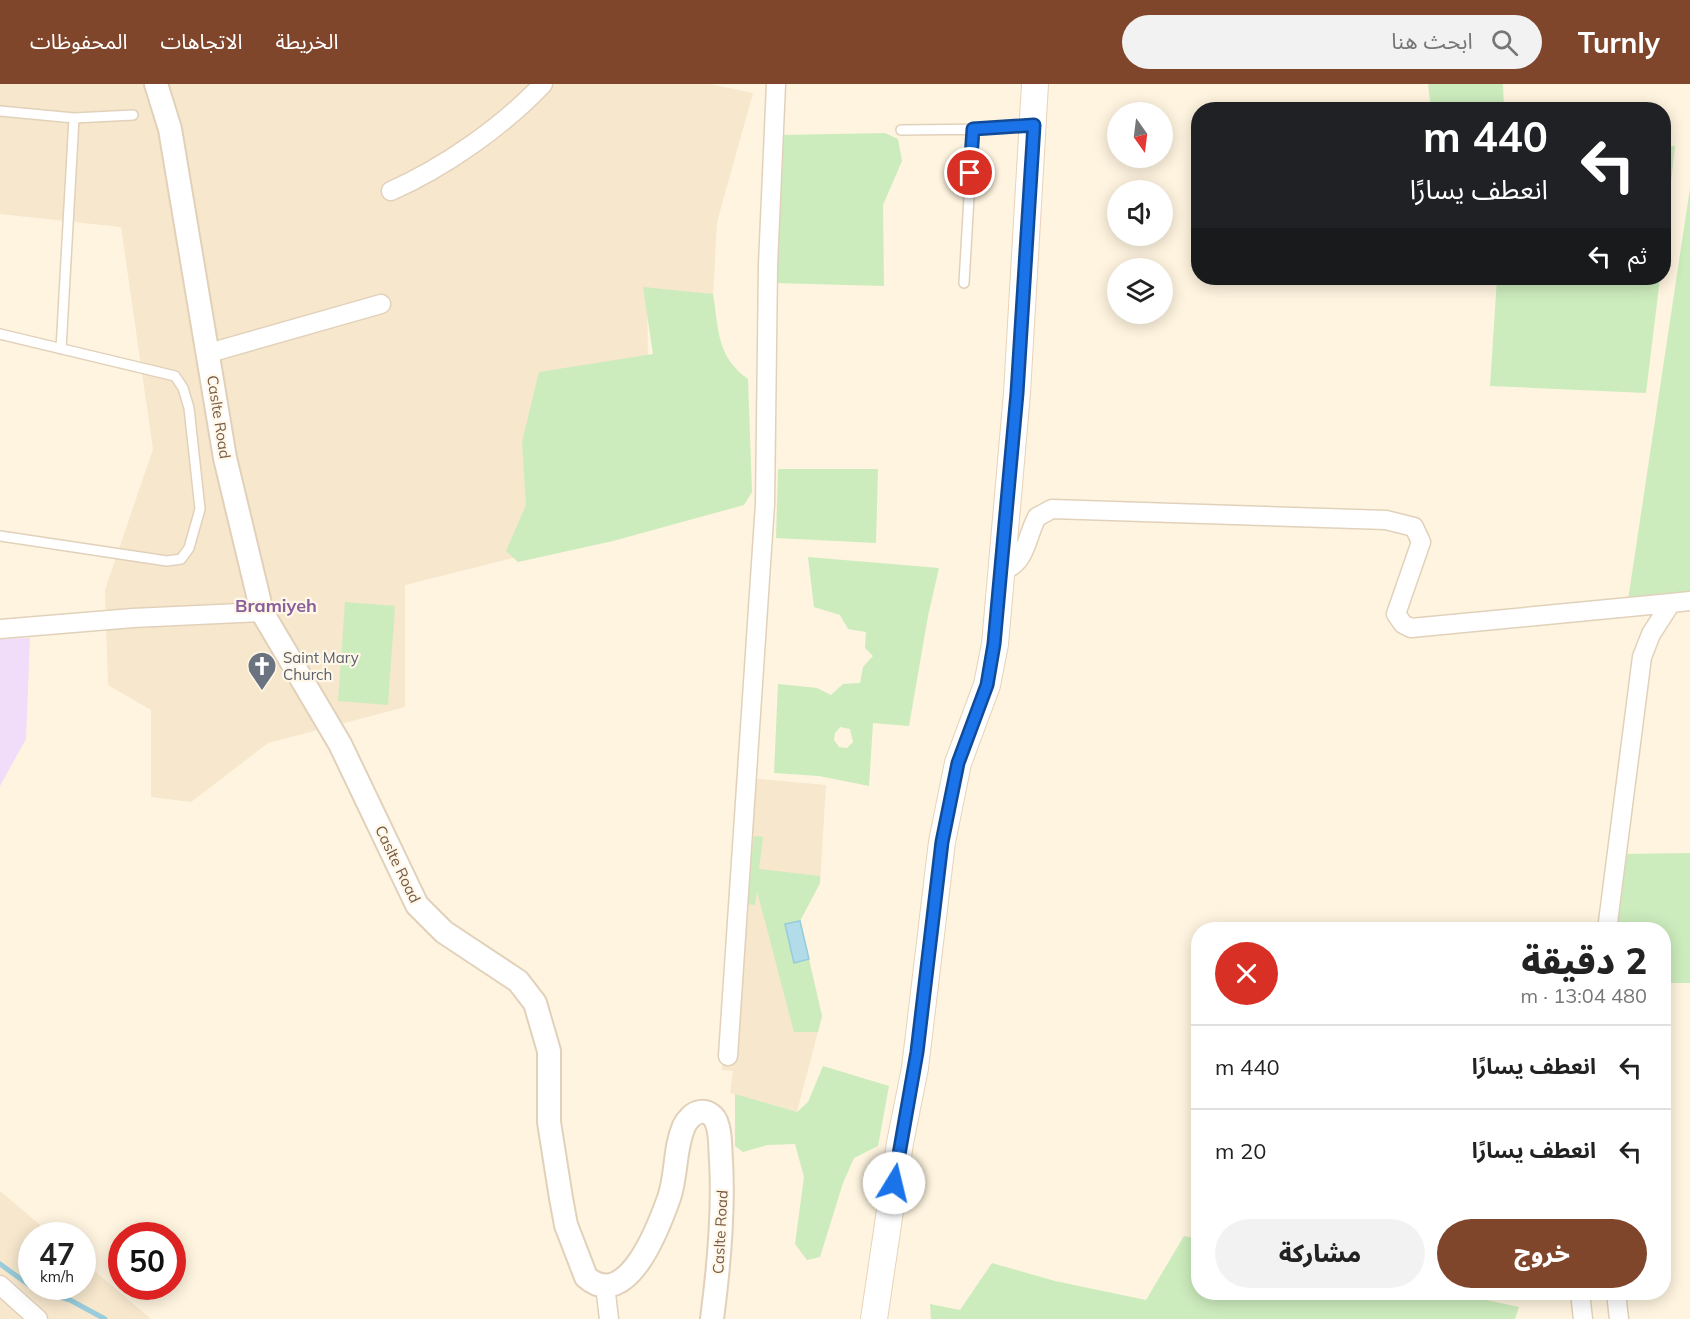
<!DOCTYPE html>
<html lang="ar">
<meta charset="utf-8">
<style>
:root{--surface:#fff;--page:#f2f2f2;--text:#222;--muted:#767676;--line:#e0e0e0;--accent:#80462c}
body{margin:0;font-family:Mulish,"Noto Sans Arabic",sans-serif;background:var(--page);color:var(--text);direction:rtl;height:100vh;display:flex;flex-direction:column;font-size:22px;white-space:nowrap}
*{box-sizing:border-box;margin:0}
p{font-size:20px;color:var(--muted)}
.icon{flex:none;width:33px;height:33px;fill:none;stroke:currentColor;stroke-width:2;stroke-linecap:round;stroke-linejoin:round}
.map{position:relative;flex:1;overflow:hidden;direction:ltr}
.drawer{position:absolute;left:1191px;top:838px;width:480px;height:378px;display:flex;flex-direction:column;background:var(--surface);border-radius:24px;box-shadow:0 3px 15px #0003;direction:rtl}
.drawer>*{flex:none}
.banner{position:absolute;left:1191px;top:18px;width:480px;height:183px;border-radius:24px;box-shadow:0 3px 15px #0003;direction:rtl;background:#202124;color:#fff;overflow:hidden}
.needle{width:39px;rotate:166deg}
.fabs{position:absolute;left:1107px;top:18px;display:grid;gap:12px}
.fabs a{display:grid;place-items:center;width:66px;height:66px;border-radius:50%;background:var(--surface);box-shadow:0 3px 15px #0003;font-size:30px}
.speed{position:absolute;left:18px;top:1138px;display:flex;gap:12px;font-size:30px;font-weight:700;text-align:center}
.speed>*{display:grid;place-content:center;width:78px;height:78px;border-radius:50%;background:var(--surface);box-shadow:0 3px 15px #0003;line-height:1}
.speed small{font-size:15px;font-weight:400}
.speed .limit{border:9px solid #d22;background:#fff;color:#111}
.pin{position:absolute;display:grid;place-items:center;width:51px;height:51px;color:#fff;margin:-26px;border:3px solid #fff;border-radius:50%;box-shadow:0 2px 6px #0007}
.me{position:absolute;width:66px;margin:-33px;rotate:9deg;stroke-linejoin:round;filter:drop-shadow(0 0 4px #0008)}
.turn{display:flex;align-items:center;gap:21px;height:126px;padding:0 24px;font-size:27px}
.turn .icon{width:78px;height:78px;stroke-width:2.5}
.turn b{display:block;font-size:42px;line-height:51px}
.then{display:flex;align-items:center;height:57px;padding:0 24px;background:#0003;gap:12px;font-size:22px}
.round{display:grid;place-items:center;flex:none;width:63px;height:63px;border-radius:32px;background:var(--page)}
.summary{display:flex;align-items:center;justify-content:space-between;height:102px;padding:0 24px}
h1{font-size:36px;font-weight:800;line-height:45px}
.cta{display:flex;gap:12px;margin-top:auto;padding:12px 24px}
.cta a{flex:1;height:69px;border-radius:36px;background:var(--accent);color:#fff;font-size:24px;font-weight:800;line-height:69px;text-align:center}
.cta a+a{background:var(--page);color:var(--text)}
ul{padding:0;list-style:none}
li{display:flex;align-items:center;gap:18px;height:84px;padding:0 24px;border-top:2px solid var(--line)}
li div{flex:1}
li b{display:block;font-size:22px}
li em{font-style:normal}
header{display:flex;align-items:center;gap:36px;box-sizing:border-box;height:84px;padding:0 30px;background:var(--accent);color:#fff}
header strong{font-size:28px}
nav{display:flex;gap:33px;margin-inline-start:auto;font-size:21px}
.search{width:420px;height:54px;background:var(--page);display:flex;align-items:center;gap:15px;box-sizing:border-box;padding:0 21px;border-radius:33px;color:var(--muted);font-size:22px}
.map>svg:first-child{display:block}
.residential{fill:#f6e7cd}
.education{fill:#f1dcfa}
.green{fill:#ccecbd;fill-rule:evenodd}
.water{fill:#b2dce9;stroke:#98cbdb;stroke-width:1.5}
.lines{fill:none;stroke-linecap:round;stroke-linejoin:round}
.stream{stroke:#98cbdb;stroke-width:5}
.service-casing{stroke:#e2d1ba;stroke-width:12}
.minor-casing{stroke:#e2d1ba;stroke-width:21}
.tertiary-casing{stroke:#e2d1ba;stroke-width:26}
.secondary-casing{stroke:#e8d2b8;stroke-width:28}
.service{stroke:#fff;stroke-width:9}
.minor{stroke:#fff;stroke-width:18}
.tertiary{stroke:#fff;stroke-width:22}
.secondary{stroke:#fff;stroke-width:26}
.route-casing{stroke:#114b97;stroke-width:15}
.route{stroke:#1a73e8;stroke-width:10}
.labels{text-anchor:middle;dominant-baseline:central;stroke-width:4.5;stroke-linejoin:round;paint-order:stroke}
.street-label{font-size:15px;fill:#765a45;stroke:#fff7e7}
.worship-label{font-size:15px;fill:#5b616d;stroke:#fff7e7;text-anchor:start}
.quarter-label{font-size:18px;font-weight:bold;fill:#8b609a;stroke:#fff7e7}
</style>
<header>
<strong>Turnly</strong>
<div class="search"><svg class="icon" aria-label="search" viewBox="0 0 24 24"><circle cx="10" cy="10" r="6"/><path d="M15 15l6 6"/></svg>ابحث هنا</div>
<nav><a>الخريطة</a><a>الاتجاهات</a><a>المحفوظات</a></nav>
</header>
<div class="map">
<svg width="1690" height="1235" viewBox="0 0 1690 1235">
<rect width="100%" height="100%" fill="#fef4df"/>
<path class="residential" d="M0,0H709L753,9L717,138L713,210L647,209L648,283L517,473L405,501V623L268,659L191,718L151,713V626L108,601L105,506L153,365L121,143L0,130Z
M736,693L826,701L820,799L800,837L822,932L797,1028L730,1009L733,987L722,986Z
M0,1107L53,1152H32V1203H82L83,1177L151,1235H0Z"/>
<path class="education" d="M30,554L26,655L0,702V555Z"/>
<path class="green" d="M1428,0H1503L1504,25H1431Z
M885,49L898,55L902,77L883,121L884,202L774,199L781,51Z
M1664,62H1675L1664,162Z
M1690,104V509L1628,516Z
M1497,194H1660L1646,309L1490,302Z
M643,203L713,210C719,245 716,272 748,295L752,408L744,421L613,457L518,478L506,467L526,421L522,358L539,288L653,270Z
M778,385H878L876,459L776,454Z
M808,473L939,484L928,532L909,642L873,639L869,702L819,692L774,689L778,600L817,604L831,611L843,600L860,599L863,583L873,572L865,564L866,548L848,545L840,531L814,523ZM840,643L850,645L853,658L847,664L839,663L834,656L835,649Z
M345,518L395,522L388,621L338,617Z
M754,752L763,753L759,785L820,792V799L800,837L785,840L794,878L809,875L822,932L818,948H794L757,807L755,821L746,820Z
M1690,769V899H1664V846H1618L1620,770Z
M823,982L889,1002L878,1062L854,1074L843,1099L820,1173L807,1176L795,1160L804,1093L795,1060L767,1061L743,1068L735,1062V1010L797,1028L808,1018Z
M1184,1152L1198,1155V1209H1454L1519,1223L1515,1235H931L930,1220L960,1226L992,1179L1055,1197L1146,1216Z"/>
<path class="water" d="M800,837L809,875L794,879L785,840Z"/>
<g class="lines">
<path class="stream" d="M0,1180L36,1206L70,1216L105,1235"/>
<g class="service-casing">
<path id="service" d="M0,27L74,34L133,31
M901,46L993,45L1032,41
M964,199L973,45
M0,250L175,292L183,304L189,324L200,425L189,464L181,475L167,477L0,452
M61,265L74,34"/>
</g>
<g class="minor-casing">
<path id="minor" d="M391,107C445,83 502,43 543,0
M209,269L381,220
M1002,487C1027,479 1026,453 1037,433L1052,425L1386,436L1414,443L1421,458L1396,530L1403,540L1411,544L1671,519
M0,545L133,534L262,528
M1607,846L1642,573L1651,550L1671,519L1690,517
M728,972L765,420L768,181L776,0
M0,1201L38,1235
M605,1201L609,1235
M1580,1209L1583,1235
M1616,1209L1619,1235"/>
</g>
<g class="tertiary-casing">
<path id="tertiary" d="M156,0L170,45L225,374L262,528L340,660L417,821L444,848L518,897L535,919L549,967V1038L561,1114L566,1141L586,1193C627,1229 659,1142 669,1114C677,1091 674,1065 684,1042C687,1036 693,1029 700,1028C708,1027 715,1032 717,1040C721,1050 720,1065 721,1076C724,1129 719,1182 712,1235"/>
</g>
<g class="secondary-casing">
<path id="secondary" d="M874,1235L900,1059L915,984L942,758L958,679L987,601L995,560L1017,309L1035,0"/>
</g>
<use href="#service" class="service"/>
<use href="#minor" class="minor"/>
<use href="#tertiary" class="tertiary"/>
<use href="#secondary" class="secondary"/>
</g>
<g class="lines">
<g class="route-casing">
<path id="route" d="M894,1099L917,968L942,758L958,679L987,601L994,560L1017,309L1034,41L973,45L970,89"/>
</g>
<use href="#route" class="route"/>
</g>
<defs>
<g id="church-pin" transform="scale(1.5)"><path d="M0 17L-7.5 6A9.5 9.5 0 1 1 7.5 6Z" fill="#6b7280" stroke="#fff7e7"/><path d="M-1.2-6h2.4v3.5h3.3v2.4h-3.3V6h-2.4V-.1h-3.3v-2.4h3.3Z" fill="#fff"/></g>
</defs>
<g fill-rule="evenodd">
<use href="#church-pin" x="262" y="582"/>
</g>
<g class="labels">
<g class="street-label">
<text transform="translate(219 333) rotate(81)">Caslte Road</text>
<text transform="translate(398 780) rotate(64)">Caslte Road</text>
<text transform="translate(720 1148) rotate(-87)">Caslte Road</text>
</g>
<g class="worship-label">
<text x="283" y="573">Saint Mary<tspan x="283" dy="17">Church</tspan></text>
</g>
<g class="quarter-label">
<text x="276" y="521">Bramiyeh</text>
</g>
</g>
</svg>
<div class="fabs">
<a><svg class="needle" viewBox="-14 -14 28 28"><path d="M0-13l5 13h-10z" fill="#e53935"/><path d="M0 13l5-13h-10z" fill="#767676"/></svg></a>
<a><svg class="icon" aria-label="sound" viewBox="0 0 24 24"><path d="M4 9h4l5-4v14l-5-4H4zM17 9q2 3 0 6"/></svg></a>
<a><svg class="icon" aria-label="layers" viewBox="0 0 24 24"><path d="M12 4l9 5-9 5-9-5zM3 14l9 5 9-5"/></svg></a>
</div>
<div class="speed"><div>47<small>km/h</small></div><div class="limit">50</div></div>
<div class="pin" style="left:970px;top:89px;background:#d93025"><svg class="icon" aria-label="arrive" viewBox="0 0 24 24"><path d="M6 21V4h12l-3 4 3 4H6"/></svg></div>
<svg class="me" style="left:894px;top:1099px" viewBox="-20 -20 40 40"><circle r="19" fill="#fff"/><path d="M0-13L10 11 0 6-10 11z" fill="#1a73e8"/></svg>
<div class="banner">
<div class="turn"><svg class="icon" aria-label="left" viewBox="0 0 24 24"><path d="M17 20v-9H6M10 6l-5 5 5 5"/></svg><div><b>440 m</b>انعطف يسارًا</div></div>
<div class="then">ثم<svg class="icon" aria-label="left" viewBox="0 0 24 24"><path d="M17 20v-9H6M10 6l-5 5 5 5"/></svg></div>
</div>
<section class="drawer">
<div class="summary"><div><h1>2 دقيقة</h1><p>480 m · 13:04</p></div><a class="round" style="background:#d93025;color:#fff"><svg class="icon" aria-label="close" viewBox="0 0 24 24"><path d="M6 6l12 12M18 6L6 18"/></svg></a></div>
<ul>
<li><svg class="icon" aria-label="left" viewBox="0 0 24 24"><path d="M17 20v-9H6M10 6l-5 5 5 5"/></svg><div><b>انعطف يسارًا</b></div><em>440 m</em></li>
<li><svg class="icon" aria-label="left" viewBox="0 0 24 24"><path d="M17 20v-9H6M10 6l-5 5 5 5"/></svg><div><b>انعطف يسارًا</b></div><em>20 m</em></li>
</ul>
<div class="cta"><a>خروج</a><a>مشاركة</a></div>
</section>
</div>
